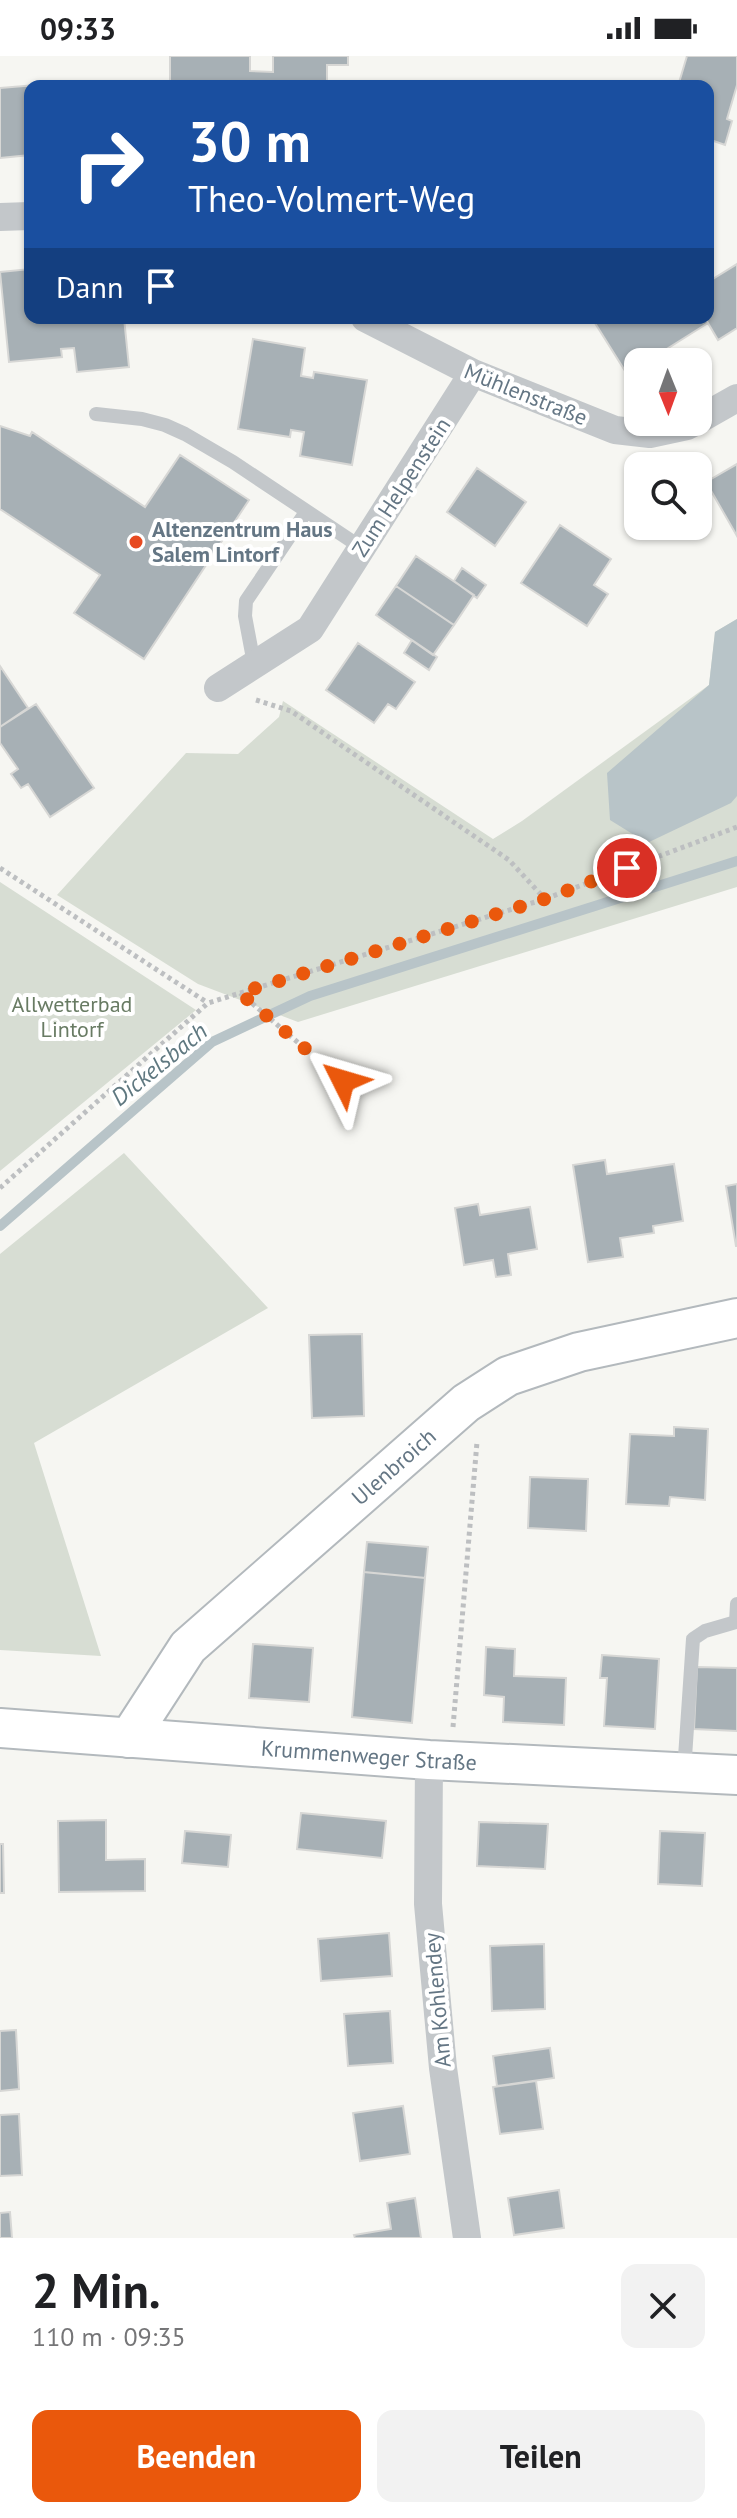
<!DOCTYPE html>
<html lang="de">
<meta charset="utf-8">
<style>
:root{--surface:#fff;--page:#f2f2f2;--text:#202124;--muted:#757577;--accent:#ea580c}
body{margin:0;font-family:"PT Sans",sans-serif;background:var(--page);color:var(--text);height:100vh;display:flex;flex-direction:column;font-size:30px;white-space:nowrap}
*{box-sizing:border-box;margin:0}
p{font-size:26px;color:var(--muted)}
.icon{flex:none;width:44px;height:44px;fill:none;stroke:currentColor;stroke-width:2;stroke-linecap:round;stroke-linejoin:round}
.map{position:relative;height:2182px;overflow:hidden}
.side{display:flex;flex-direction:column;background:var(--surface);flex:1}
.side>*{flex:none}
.guide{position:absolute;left:24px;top:24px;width:690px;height:244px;border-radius:16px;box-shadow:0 2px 6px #0004;background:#1a4fa0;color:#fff;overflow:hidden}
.needle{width:52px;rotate:179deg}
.tools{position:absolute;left:624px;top:292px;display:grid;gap:16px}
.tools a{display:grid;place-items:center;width:88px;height:88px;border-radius:16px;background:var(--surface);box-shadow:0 2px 6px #0004;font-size:40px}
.pin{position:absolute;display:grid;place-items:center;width:68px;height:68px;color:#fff;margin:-34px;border:4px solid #fff;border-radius:50%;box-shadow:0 2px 8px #0007}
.me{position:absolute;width:88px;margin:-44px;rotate:310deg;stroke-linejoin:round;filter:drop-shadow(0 0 6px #0008)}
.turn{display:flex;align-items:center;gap:28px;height:168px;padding:0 32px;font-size:36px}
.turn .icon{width:104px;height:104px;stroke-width:2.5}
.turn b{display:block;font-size:56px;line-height:68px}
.then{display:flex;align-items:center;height:76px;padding:0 32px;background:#0003;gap:16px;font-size:30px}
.round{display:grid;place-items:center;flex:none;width:84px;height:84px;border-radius:16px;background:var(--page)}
.overview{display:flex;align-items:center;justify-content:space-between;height:136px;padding:0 32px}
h1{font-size:48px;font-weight:700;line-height:60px}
.cta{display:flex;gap:16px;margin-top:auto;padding:16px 32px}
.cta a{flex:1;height:92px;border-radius:16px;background:var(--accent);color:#fff;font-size:32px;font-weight:700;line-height:92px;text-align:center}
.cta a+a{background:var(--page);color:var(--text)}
.status{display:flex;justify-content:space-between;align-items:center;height:56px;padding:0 40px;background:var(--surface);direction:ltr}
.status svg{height:22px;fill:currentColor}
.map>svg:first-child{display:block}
.green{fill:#d7ddd3}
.water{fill:#b8c4c8}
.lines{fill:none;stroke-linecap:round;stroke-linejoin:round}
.stream{stroke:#b8c4c8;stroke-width:10}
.building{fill:#a7b0b5;stroke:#d7d7d5;stroke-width:2}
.secondary-casing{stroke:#b3b9bd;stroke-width:42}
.path{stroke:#bdbfc1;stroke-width:5;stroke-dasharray:4 4;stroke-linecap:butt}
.service{stroke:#c3c7ca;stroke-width:14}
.minor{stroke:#c3c7ca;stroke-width:28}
.secondary{stroke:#fff;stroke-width:38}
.route{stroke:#ea580c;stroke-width:14;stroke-dasharray:0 25.2}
.poi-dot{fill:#e74a21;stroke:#fff;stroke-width:3}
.labels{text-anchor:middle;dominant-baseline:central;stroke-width:8;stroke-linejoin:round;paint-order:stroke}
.street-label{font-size:22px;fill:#647684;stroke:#fff}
.poi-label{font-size:22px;font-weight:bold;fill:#647684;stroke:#fff;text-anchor:start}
.park-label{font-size:22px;fill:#687b63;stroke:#fff}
.water-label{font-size:24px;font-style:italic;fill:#5f7880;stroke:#fff}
</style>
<div class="status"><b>09:33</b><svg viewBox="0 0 49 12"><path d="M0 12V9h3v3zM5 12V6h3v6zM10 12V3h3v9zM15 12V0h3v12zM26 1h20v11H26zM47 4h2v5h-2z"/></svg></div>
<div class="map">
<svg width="737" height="2182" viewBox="0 0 737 2182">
<rect width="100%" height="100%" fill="#f6f6f2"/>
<path class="green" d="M737,563V831L298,966L198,928L57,839L186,697L238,698L279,661L283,645L493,783L522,765L709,629L715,576Z
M0,826L196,954L0,1115Z
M124,1097L268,1252L34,1387L101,1600L0,1594V1198Z"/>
<path class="water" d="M737,563V740L731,747L647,787L610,764L607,717L709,629L715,576Z"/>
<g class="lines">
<path class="stream" d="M0,1170L212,986L310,940L737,805"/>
</g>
<path class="building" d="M170,0H250V15L273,16V0H348V9H327V30H170Z
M687,0H737V29L727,63L732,65L725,89L708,83V30H678Z
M60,27L61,30H30V99L0,102V32Z
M737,208V272L718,284L705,262H708V226Z
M30,213V262H124L129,311L77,316L74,292L61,293L62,301L9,306L0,216Z
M603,262H705L708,267L646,306H638V311L627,318L595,267Z
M253,283L305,292L301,320L313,322L314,316L367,324L352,409L300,400L304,376L291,374L290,381L238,373Z
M0,370L30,380L32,376L145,451L180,399L249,444L144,603L74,557L100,519L0,453Z
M737,408V480L706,426Z
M477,412L526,446L495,490L447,456Z
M560,469L611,503L594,529L608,538L587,570L521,527Z
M416,500L474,539L454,569L396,530Z
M462,512L486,529L477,542L454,525Z
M396,530L454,569L433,599L376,559Z
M412,584L437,601L429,614L404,597Z
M358,587L415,626L396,653L388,648L374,667L326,634Z
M0,610L28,652L0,671Z
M36,648L94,732L50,761L28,728L21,732L11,718L18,713L0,687V671Z
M605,1104L607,1118L674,1108L683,1165L653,1170L654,1177L620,1182L623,1201L588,1206L573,1109Z
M737,1128V1190H736L726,1130Z
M478,1148L480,1159L530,1151L537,1193L508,1198L511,1219L496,1221L493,1204L464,1209L455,1152Z
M362,1278L364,1360L312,1362L309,1279Z
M674,1371L708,1373L705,1444L670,1441L669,1450L626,1448L630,1378L674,1380Z
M530,1421L588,1423L586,1475L528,1472Z
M367,1486L428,1491L425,1522L364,1516Z
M364,1516L425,1522L412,1667L352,1661Z
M253,1588L313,1592L309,1646L249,1642Z
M486,1591L515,1593L514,1620L566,1622L564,1669L503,1666L504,1641L484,1639Z
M602,1599L659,1603L655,1673L604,1670L607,1622H600Z
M697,1611L737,1612V1675L694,1673Z
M301,1757L386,1765L382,1802L297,1793Z
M106,1764V1804L145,1803V1835L59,1836L58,1765Z
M479,1766L548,1768L545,1813L477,1810Z
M185,1775L231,1779L228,1811L182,1807Z
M660,1775L705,1777L702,1830L658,1828Z
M0,1788H3L4,1837H0Z
M389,1877L392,1920L321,1925L318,1883Z
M544,1888L545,1953L492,1955L490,1890Z
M390,1955L393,2007L348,2010L344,1958Z
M16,1974L19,2033L0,2035V1975Z
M550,1992L554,2022L497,2030L493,2000Z
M536,2025L543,2073L500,2078L493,2031Z
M403,2050L410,2098L360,2105L353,2057Z
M19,2058L22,2119L0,2120V2059Z
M559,2134L564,2172L514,2179L508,2142Z
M415,2142L421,2182H355L354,2179L391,2173L387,2147Z
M10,2156L12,2182H0V2157Z"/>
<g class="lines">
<g class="secondary-casing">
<g id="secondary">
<path id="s1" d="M0,1672L429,1704L737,1719"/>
<path id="s2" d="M129,1682L188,1591L466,1347L508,1320L579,1296L737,1262"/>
</g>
</g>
<path class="path" d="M256,644L291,655L509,804L545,843
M0,812L208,947
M240,937L343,1025
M0,1132L208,947L545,843L737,771
M453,1671L477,1386"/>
<path class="service" d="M96,358L142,363L165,369L185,378L233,406L362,492
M254,608L245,560L246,545L306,456
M684,1716L693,1583L705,1575L736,1566L737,1548"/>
<path class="minor" d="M0,161L30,160
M365,262L473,317L615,374L650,378L687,370L695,366
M698,364L737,342
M218,632L310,573L473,317
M429,1704L428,1848L443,2012L467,2182"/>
<use href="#secondary" class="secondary"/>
</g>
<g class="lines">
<path class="route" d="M343,1025L240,937L545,843L627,812"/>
</g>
<circle class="poi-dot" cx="136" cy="486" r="8"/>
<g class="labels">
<g class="street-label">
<text transform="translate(526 338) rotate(22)">Mühlenstraße</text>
<text transform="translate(401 431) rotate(-57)">Zum Helpenstein</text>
<text stroke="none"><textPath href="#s2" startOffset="382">Ulenbroich</textPath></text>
<text stroke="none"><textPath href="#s1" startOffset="370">Krummenweger Straße</textPath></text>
<text transform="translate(437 1944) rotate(-95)">Am Kohlendey</text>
</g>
<g class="poi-label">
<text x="152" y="473">Altenzentrum Haus<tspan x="152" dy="25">Salem Lintorf</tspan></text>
</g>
<g class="park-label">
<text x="72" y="948">Allwetterbad<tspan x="72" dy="25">Lintorf</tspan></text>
</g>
<g class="water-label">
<text transform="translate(159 1008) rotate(-39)">Dickelsbach</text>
</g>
</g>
</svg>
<div class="tools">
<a><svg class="needle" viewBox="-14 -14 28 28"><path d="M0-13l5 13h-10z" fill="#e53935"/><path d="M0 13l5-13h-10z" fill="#757577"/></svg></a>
<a><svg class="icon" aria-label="search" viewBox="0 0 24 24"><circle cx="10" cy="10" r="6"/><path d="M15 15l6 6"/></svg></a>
</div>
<div class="pin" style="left:627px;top:812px;background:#d93025"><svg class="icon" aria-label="arrive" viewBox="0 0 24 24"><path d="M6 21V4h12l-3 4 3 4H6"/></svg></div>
<svg class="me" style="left:343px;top:1025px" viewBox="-20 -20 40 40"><path d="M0-17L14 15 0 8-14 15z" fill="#ea580c" stroke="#fff" stroke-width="4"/></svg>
<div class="guide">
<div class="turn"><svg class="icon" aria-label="right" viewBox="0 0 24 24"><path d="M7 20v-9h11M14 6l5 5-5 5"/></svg><div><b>30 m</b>Theo-Volmert-Weg</div></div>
<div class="then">Dann<svg class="icon" aria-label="arrive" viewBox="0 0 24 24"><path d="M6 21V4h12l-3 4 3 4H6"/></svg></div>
</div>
</div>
<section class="side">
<div class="overview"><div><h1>2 Min.</h1><p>110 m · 09:35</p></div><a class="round"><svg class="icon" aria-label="close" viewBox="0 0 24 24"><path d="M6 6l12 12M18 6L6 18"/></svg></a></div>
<div class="cta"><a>Beenden</a><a>Teilen</a></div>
</section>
